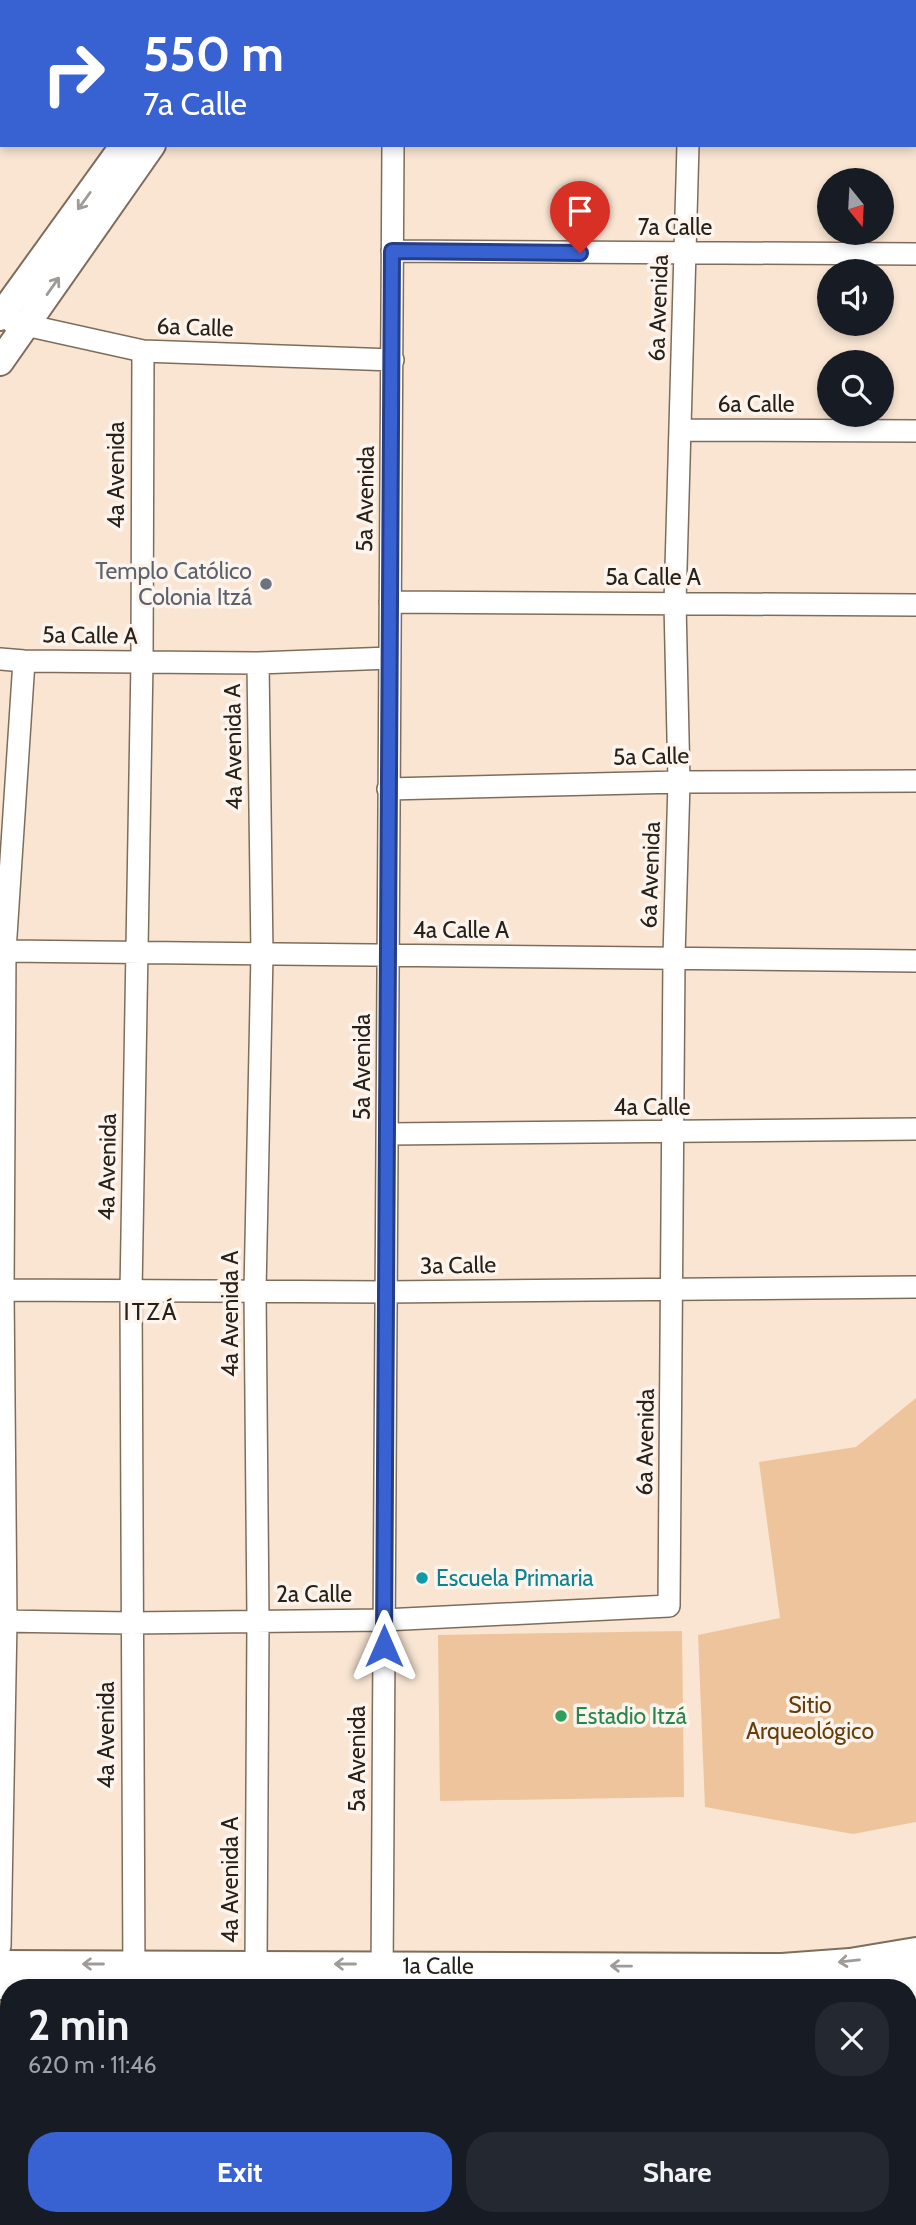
<!DOCTYPE html>
<meta charset="utf-8">
<style>
:root{--surface:#171b24;--page:#242831;--text:#f1f3f6;--muted:#9ea1a6;--accent:#3861d2}
body{margin:0;font-family:Cabin,sans-serif;background:var(--page);color:var(--text);height:100vh;display:flex;flex-direction:column;font-size:26px;white-space:nowrap}
*{box-sizing:border-box;margin:0}
p{font-size:23px;color:var(--muted)}
.icon{flex:none;width:38px;height:38px;fill:none;stroke:currentColor;stroke-width:2;stroke-linecap:round;stroke-linejoin:round}
.map{position:relative;flex:1;overflow:hidden}
.side{position:absolute;left:0px;top:1979px;width:917px;height:247px;display:flex;flex-direction:column;background:var(--surface);border-radius:28px 28px 0 0;box-shadow:0 4px 10px #0003}
.side>*{flex:none}
.guide{position:absolute;left:0px;top:0px;width:917px;height:147px;box-shadow:0 4px 10px #0003;background:#3861d2;color:#fff;overflow:hidden}
.needle{width:46px;rotate:162deg}
.fabs{position:absolute;left:817px;top:168px;display:grid;gap:14px}
.fabs a{display:grid;place-items:center;width:77px;height:77px;border-radius:50%;background:var(--surface);box-shadow:0 4px 10px #0003;font-size:35px}
.pin{position:absolute;display:grid;place-items:center;width:60px;height:60px;color:#fff;margin:-72px -30px;border-radius:50% 50% 50% 0;rotate:-45deg;box-shadow:0 0 7px #0007}
.pin .icon{rotate:45deg}
.me{position:absolute;width:77px;margin:-38px;rotate:0deg;stroke-linejoin:round;filter:drop-shadow(0 0 5px #0008)}
.turn{display:flex;align-items:center;gap:24px;height:147px;padding:0 28px;font-size:32px}
.turn .icon{width:91px;height:91px;stroke-width:2.5}
.turn b{display:block;font-size:49px;line-height:60px}
.round{display:grid;place-items:center;flex:none;width:74px;height:74px;border-radius:28px;background:var(--page)}
.headline{display:flex;align-items:center;justify-content:space-between;height:119px;padding:0 28px}
h1{font-size:42px;font-weight:800;line-height:52px}
.button{display:flex;gap:14px;margin-top:auto;padding:14px 28px}
.button a{flex:1;height:80px;border-radius:28px;background:var(--accent);color:#fff;font-size:28px;font-weight:800;line-height:80px;text-align:center}
.button a+a{background:var(--page);color:var(--text)}
.map>svg:first-child{display:block}
.green{fill:#eec49c}
.lines{fill:none;stroke-linecap:round;stroke-linejoin:round}
.minor-casing{stroke:#7f6d5c;stroke-width:24}
.major-casing{stroke:#7f6d5c;stroke-width:30}
.minor{stroke:#fff;stroke-width:21}
.major{stroke:#fff;stroke-width:26}
.oneway{stroke:#9e9b98}
.route-casing{stroke:#243f88;stroke-width:18}
.route{stroke:#3861d2;stroke-width:12}
.worship-dot{fill:#6b7280;stroke:#fdf5ed;stroke-width:2.5}
.culture-dot{fill:#0f9aa8;stroke:#fdf5ed;stroke-width:2.5}
.leisure-dot{fill:#2e9e5b;stroke:#fdf5ed;stroke-width:2.5}
.labels{text-anchor:middle;dominant-baseline:central;stroke-width:7;stroke-linejoin:round;paint-order:stroke}
.street-label{font-size:23px;fill:#28211a;stroke:#fdf5ed}
.worship-label{font-size:23px;fill:#5b616d;stroke:#fdf5ed;text-anchor:end}
.culture-label{font-size:23px;fill:#0d838f;stroke:#fdf5ed;text-anchor:start}
.park-label{font-size:23px;fill:#663e0b;stroke:#fdf5ed}
.leisure-label{font-size:23px;fill:#27864d;stroke:#fdf5ed;text-anchor:start}
.neighbourhood-label{font-size:24px;letter-spacing:2px;fill:#28211a;stroke:#fdf5ed}
</style>
<div class="map">
<svg width="916" height="2225" viewBox="0 0 916 2225">
<rect width="100%" height="100%" fill="#f9e5d2"/>
<path class="green" d="M916,1398V1822L853,1834L705,1807L698,1635L780,1618L759,1462L856,1447Z
M682,1631L684,1797L440,1801L438,1635Z"/>
<g class="lines">
<g class="minor-casing">
<path id="minor" d="M688,0V2
M12,2L14,0
M394,2V0
M0,16L2,14
M0,58L2,60
M915,79H916
M392,251L916,254
M12,322L143,351L393,360
M680,430L916,431
M390,602L916,605
M0,659L24,661L258,663L390,658
M388,789L679,782L916,781
M5,951L916,961
M389,1134L916,1129
M0,1290L385,1292L916,1287
M0,1621L131,1623L384,1620L669,1606L674,957L679,782L675,603L688,145
M0,1946L6,1621L3,1290L5,951L24,661
M256,1964L258,1620L255,1291L262,954L258,663
M382,1979L393,145
M134,1980L131,1292L142,662L143,351
M909,1989L916,1992
M908,2169L916,2172
M239,2217L263,2225
M363,2225L364,2217
M538,2225L542,2217
M826,2225L829,2217"/>
</g>
<g class="major-casing">
<g id="major">
<path d="M251,2L253,0"/>
<path d="M278,2L280,0"/>
<path d="M0,317L124,145"/>
<path d="M0,362L152,145"/>
<path id="s1" d="M0,1964L782,1967L850,1962L916,1951"/>
<path d="M0,1986L382,1985L664,1988"/>
<path d="M801,1988L837,1986L916,1971"/>
</g>
</g>
<use href="#minor" class="minor"/>
<use href="#major" class="major"/>
</g>
<defs><path id="oneway-shaft" d="M-6 0H5M1.5-3L5.5 0L1.5 3" fill="none" stroke-width="1.6" stroke-linecap="round" stroke-linejoin="round" transform="scale(1.75)"/></defs>
<g class="oneway">
<use href="#oneway-shaft" transform="translate(84 201) rotate(126)"/>
<use href="#oneway-shaft" transform="translate(53 286) rotate(-55)"/>
<use href="#oneway-shaft" transform="translate(849 1961) rotate(174)"/>
<use href="#oneway-shaft" transform="translate(93 1964) rotate(-180)"/>
<use href="#oneway-shaft" transform="translate(345 1964) rotate(180)"/>
<use href="#oneway-shaft" transform="translate(621 1966) rotate(-179)"/>
</g>
<g class="lines">
<g class="route-casing">
<path id="route" d="M384,1646L392,251L580,253"/>
</g>
<use href="#route" class="route"/>
</g>
<circle class="worship-dot" cx="266" cy="584" r="7"/>
<circle class="culture-dot" cx="422" cy="1578" r="7"/>
<circle class="leisure-dot" cx="561" cy="1716" r="7"/>
<g class="labels">
<g class="street-label">
<text x="675" y="227">7a Calle</text>
<text transform="translate(658 308) rotate(-88)">6a Avenida</text>
<text transform="translate(195 327) rotate(2)">6a Calle</text>
<text x="756" y="404">6a Calle</text>
<text transform="translate(116 475) rotate(-90)">4a Avenida</text>
<text transform="translate(365 499) rotate(-89)">5a Avenida</text>
<text x="653" y="577">5a Calle A</text>
<text transform="translate(90 635) rotate(1)">5a Calle A</text>
<text transform="translate(233 747) rotate(-91)">4a Avenida A</text>
<text transform="translate(651 756) rotate(-1)">5a Calle</text>
<text transform="translate(650 875) rotate(-88)">6a Avenida</text>
<text x="461" y="930">4a Calle A</text>
<text transform="translate(362 1067) rotate(-90)">5a Avenida</text>
<text x="652" y="1107">4a Calle</text>
<text transform="translate(107 1167) rotate(-89)">4a Avenida</text>
<text transform="translate(458 1265) rotate(-1)">3a Calle</text>
<text transform="translate(230 1314) rotate(-90)">4a Avenida A</text>
<text transform="translate(645 1442) rotate(-89)">6a Avenida</text>
<text x="314" y="1594">2a Calle</text>
<text transform="translate(106 1735) rotate(-90)">4a Avenida</text>
<text transform="translate(357 1759) rotate(-90)">5a Avenida</text>
<text transform="translate(230 1880) rotate(-90)">4a Avenida A</text>
<text stroke="none"><textPath href="#s1" startOffset="438">1a Calle</textPath></text>
</g>
<g class="worship-label">
<text x="252" y="571">Templo Católico<tspan x="252" dy="26">Colonia Itzá</tspan></text>
</g>
<g class="culture-label">
<text x="436" y="1578">Escuela Primaria</text>
</g>
<g class="park-label">
<text x="810" y="1705">Sitio<tspan x="810" dy="26">Arqueológico</tspan></text>
</g>
<g class="leisure-label">
<text x="575" y="1716">Estadio Itzá</text>
</g>
<g class="neighbourhood-label">
<text x="151" y="1311">ITZÁ</text>
</g>
</g>
</svg>
<div class="fabs">
<a><svg class="needle" viewBox="-14 -14 28 28"><path d="M0-13l5 13h-10z" fill="#e53935"/><path d="M0 13l5-13h-10z" fill="#9ea1a6"/></svg></a>
<a><svg class="icon" aria-label="sound" viewBox="0 0 24 24"><path d="M4 9h4l5-4v14l-5-4H4zM17 9q2 3 0 6"/></svg></a>
<a><svg class="icon" aria-label="search" viewBox="0 0 24 24"><circle cx="10" cy="10" r="6"/><path d="M15 15l6 6"/></svg></a>
</div>
<div class="pin" style="left:580px;top:253px;background:#d93025"><svg class="icon" aria-label="arrive" viewBox="0 0 24 24"><path d="M6 21V4h12l-3 4 3 4H6"/></svg></div>
<svg class="me" style="left:384px;top:1646px" viewBox="-20 -20 40 40"><path d="M0-17L14 15 0 8-14 15z" fill="#3861d2" stroke="#fff" stroke-width="4"/></svg>
<div class="guide">
<div class="turn"><svg class="icon" aria-label="right" viewBox="0 0 24 24"><path d="M7 20v-9h11M14 6l5 5-5 5"/></svg><div><b>550 m</b>7a Calle</div></div>
</div>
<section class="side">
<div class="headline"><div><h1>2 min</h1><p>620 m · 11:46</p></div><a class="round"><svg class="icon" aria-label="close" viewBox="0 0 24 24"><path d="M6 6l12 12M18 6L6 18"/></svg></a></div>
<div class="button"><a>Exit</a><a>Share</a></div>
</section>
</div>
